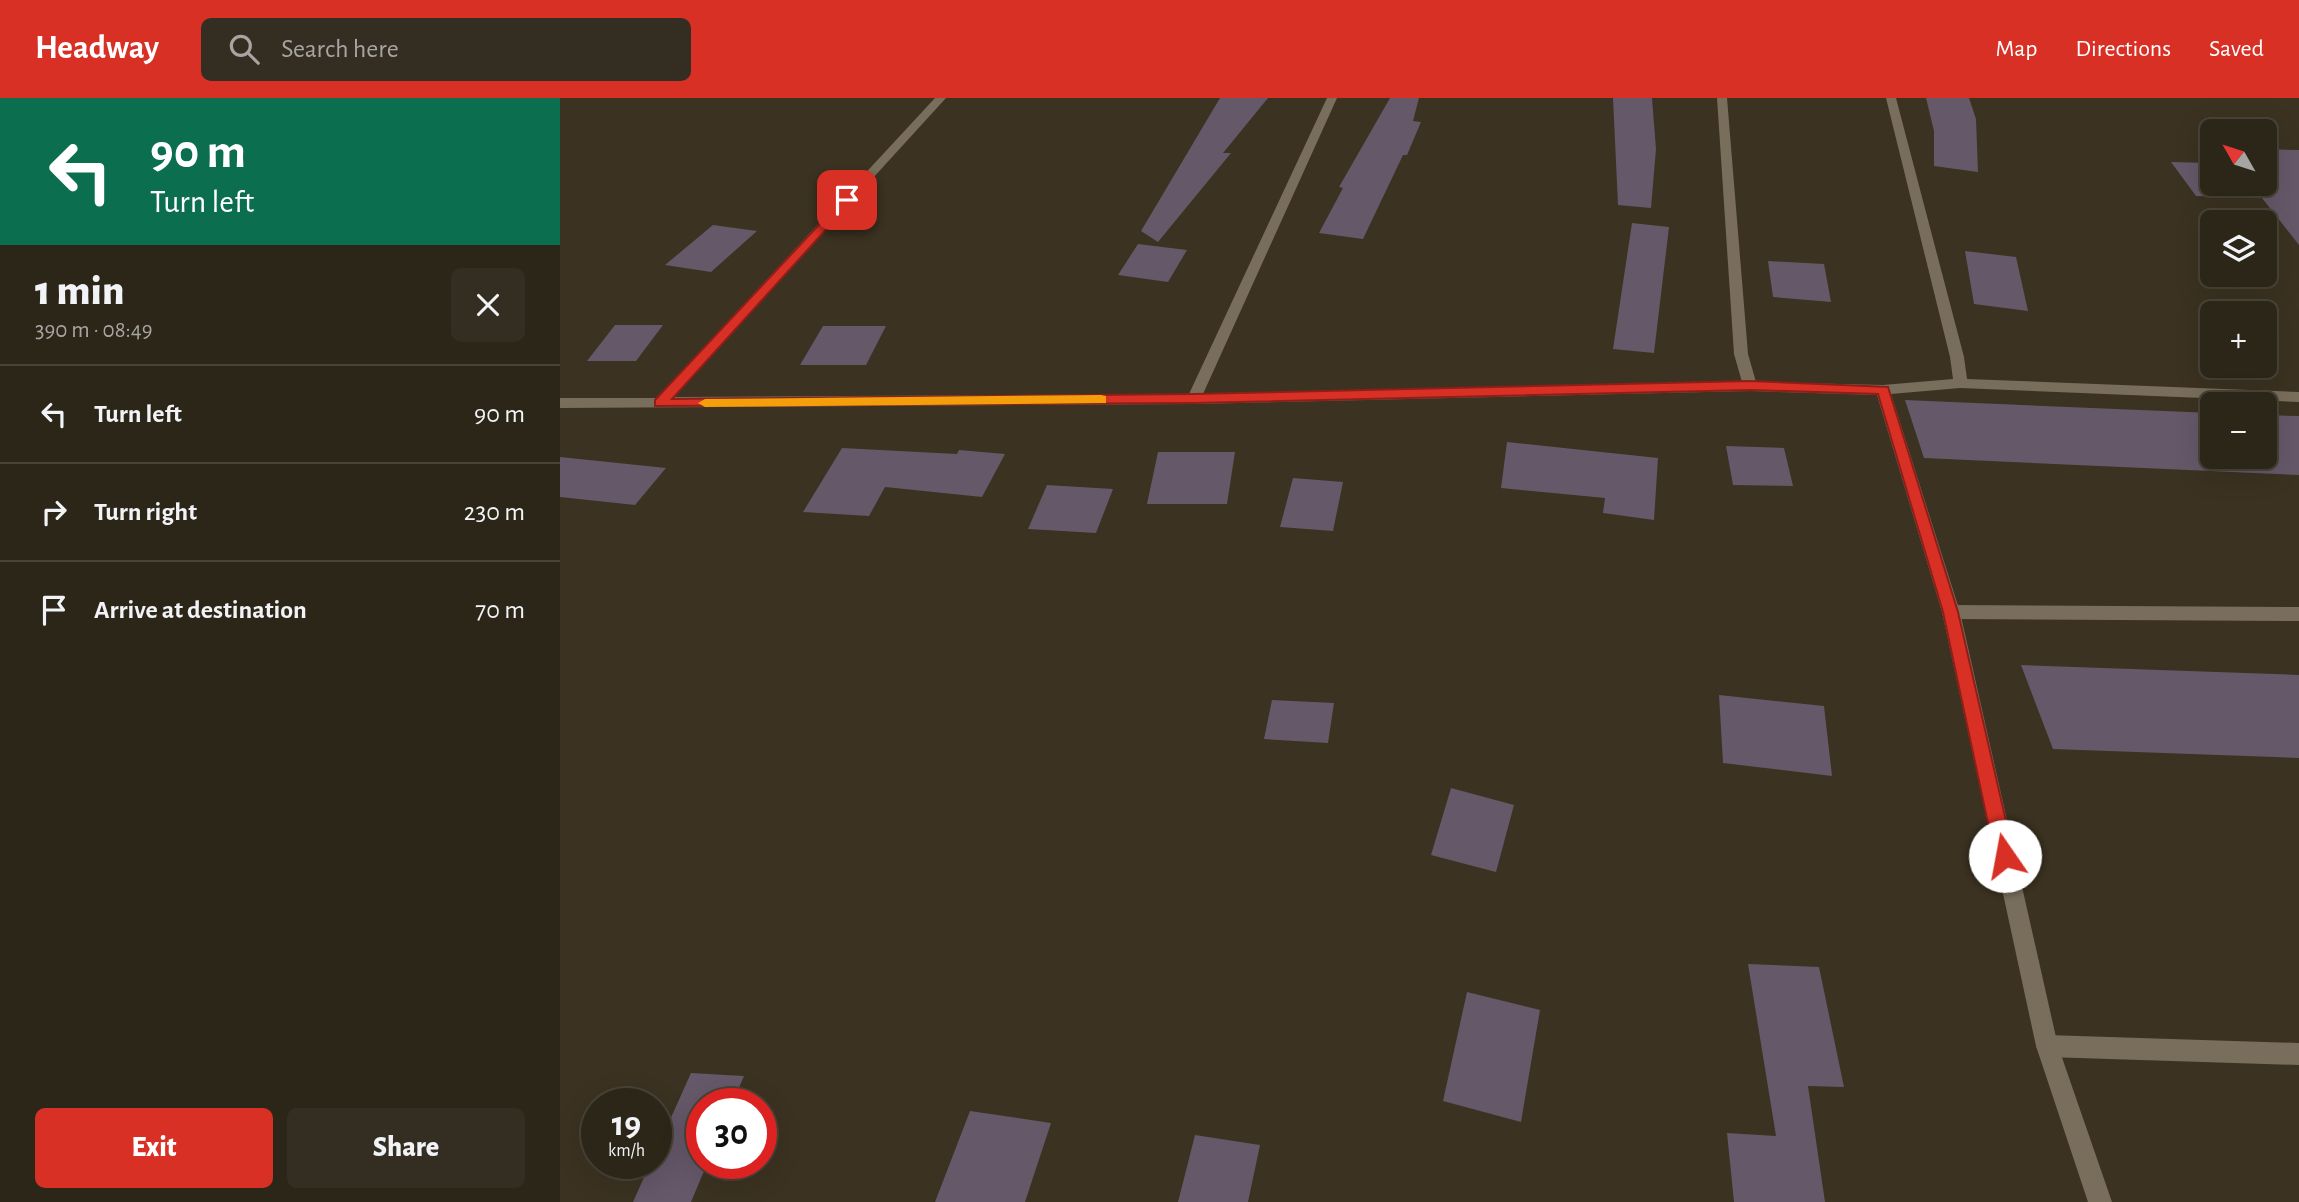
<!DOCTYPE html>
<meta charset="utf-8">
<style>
:root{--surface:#2c2619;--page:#342e22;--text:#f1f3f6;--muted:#a6a5a2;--line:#484338;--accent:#d93025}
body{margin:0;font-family:"Alegreya Sans",sans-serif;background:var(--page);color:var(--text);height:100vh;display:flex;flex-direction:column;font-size:26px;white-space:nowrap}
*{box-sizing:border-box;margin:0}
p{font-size:23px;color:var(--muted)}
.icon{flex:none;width:38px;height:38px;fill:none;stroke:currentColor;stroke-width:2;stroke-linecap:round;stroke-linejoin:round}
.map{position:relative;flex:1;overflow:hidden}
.side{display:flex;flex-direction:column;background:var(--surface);width:560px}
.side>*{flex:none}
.guide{background:#0b6e4f;color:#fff;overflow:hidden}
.needle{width:46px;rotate:309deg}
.controls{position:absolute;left:1640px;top:21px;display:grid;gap:14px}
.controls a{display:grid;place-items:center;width:77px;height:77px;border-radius:10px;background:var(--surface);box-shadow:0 7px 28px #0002,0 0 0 2px var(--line);font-size:35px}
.speed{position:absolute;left:21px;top:990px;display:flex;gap:14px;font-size:35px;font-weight:700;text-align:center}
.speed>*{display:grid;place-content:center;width:91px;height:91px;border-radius:50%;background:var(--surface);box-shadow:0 7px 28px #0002,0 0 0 2px var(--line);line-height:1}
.speed small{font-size:18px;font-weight:400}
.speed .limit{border:10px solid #d22;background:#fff;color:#111}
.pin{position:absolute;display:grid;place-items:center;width:60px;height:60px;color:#fff;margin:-30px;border-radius:14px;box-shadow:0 4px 10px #0006}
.me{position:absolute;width:77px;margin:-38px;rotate:348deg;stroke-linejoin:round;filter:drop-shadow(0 0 5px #0008)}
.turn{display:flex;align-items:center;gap:24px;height:147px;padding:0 35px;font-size:32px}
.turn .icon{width:91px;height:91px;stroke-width:2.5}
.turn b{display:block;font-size:49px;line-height:60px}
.round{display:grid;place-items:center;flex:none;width:74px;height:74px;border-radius:10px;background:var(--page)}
.overview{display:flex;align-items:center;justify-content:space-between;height:119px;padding:0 35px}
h1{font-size:42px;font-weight:800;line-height:52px}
.button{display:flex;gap:14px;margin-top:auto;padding:14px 35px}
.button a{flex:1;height:80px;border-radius:10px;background:var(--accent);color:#fff;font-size:28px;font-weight:800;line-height:80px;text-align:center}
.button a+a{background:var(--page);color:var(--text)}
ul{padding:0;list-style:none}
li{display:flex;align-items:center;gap:21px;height:98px;padding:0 35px;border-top:2px solid var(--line)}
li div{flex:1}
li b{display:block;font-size:26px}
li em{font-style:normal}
header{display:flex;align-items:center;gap:42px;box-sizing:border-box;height:98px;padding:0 35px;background:var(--accent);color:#fff}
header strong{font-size:33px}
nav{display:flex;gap:38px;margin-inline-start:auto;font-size:24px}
.search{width:490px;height:63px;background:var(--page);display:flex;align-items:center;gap:18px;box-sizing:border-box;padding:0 24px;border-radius:10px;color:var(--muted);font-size:26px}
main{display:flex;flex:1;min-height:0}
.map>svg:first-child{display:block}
.building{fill:#655869}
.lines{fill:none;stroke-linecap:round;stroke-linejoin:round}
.lane{fill:#786e5b;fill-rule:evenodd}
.street{fill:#786e5b;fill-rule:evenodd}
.route{fill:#d93025;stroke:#8d1f18;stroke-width:2}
.slow{fill:#f59e0b}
</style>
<header>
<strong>Headway</strong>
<div class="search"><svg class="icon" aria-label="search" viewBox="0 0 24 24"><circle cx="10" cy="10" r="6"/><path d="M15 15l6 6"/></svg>Search here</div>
<nav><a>Map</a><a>Directions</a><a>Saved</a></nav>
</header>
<main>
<section class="side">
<div class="guide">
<div class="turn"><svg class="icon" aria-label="left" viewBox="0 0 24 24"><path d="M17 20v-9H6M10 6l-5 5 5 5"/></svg><div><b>90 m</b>Turn left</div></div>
</div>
<div class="overview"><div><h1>1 min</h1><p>390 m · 08:49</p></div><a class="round"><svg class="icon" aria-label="close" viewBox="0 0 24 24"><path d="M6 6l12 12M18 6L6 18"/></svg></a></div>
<ul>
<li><svg class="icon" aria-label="left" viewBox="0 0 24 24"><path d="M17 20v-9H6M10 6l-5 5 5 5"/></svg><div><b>Turn left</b></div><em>90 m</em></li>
<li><svg class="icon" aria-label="right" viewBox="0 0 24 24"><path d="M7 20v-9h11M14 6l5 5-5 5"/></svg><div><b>Turn right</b></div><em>230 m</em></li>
<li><svg class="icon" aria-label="arrive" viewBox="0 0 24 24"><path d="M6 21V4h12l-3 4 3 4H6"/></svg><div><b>Arrive at destination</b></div><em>70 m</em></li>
</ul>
<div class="button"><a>Exit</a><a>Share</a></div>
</section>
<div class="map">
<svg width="1739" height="1104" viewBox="0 0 1739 1104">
<rect width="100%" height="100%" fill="#3b3221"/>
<path class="building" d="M660,0H708L663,55H671L598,144L581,133Z
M830,0H859L853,23L861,24L847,57H843L803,141L759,135L783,90L779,89Z
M1053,0H1092L1096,51L1091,110L1058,107Z
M1366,0H1409L1416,21L1418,74L1374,68V33Z
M1704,51L1739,52V147L1702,100L1636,98L1611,64L1652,65V86H1704Z
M1072,125L1109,129L1094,255L1053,251Z
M153,127L197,133L151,174L105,167Z
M578,146L627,152L608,184L558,177Z
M1405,153L1456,159L1468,213L1414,206Z
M1208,163L1264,166L1271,204L1213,199Z
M55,227H103L76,263H27Z
M263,228H326L306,267H240Z
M1345,302L1652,315V359H1704V317L1739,318V377L1364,360Z
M947,344L1098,360L1094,422L1043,415L1045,400L941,390Z
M1166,348L1224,350L1233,388L1173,387Z
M282,350L397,356L399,352L445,356L422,399L325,389L309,418L243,414Z
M598,354H675L667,406H587Z
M0,359L106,370L75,407L0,399Z
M733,380L783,384L773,433L720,429Z
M487,387L553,391L536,435L468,431Z
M1461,567L1739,577V660L1493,651Z
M1159,597L1264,608L1272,678L1163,665Z
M712,602L774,605L768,645L704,641Z
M891,690L954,707L936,774L871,757Z
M1188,866L1259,869L1284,989L1248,988L1265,1104H1174L1167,1035L1216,1038Z
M907,894L980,912L961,1024L883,1003Z
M131,975L184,978L172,1006H142V1066H147L131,1104H73L90,1066H96V1053Z
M410,1013L491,1025L465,1104H375Z
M635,1037L700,1047L688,1104H618Z"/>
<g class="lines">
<path class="lane" d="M1391,507L1739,509V523L1391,521L1385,519L1382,514L1385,509Z
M1487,937L1739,945V967L1487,959L1479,956L1476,948L1479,940Z"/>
<path class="street" d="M375,0H386L113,299L629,296L767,0H777L643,296L1182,284L1174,256L1157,0H1167L1188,256L1196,284L1323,287L1393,281L1390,259L1326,0H1336L1404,259L1407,281L1739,294V304L1400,290L1331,296L1400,514L1498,948L1552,1104H1528L1476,948L1382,514L1317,297L1190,293L634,306L0,310V300H97Z"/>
</g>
<path class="route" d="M287,99L291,100V104L112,301L634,296L1190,283L1328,289L1398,514L1454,758L1451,764L1445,767L1438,764L1435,758L1383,514L1318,296L1190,292L634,305L95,308V302L284,100Z"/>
<path class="slow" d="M541,297L546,298V305L145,309L138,305L145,301Z"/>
</svg>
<div class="controls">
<a><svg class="needle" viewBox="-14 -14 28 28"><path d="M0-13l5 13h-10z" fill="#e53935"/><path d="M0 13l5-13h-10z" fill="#a6a5a2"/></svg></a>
<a><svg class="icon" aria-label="layers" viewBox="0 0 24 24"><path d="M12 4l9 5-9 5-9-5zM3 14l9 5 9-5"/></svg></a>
<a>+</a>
<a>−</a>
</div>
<div class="speed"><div>19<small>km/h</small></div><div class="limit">30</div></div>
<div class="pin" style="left:287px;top:102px;background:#d93025"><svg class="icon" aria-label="arrive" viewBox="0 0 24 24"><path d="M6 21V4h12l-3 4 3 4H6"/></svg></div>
<svg class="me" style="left:1445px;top:758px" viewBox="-20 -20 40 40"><circle r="19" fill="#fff"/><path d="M0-13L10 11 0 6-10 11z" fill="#d93025"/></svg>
</div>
</main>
